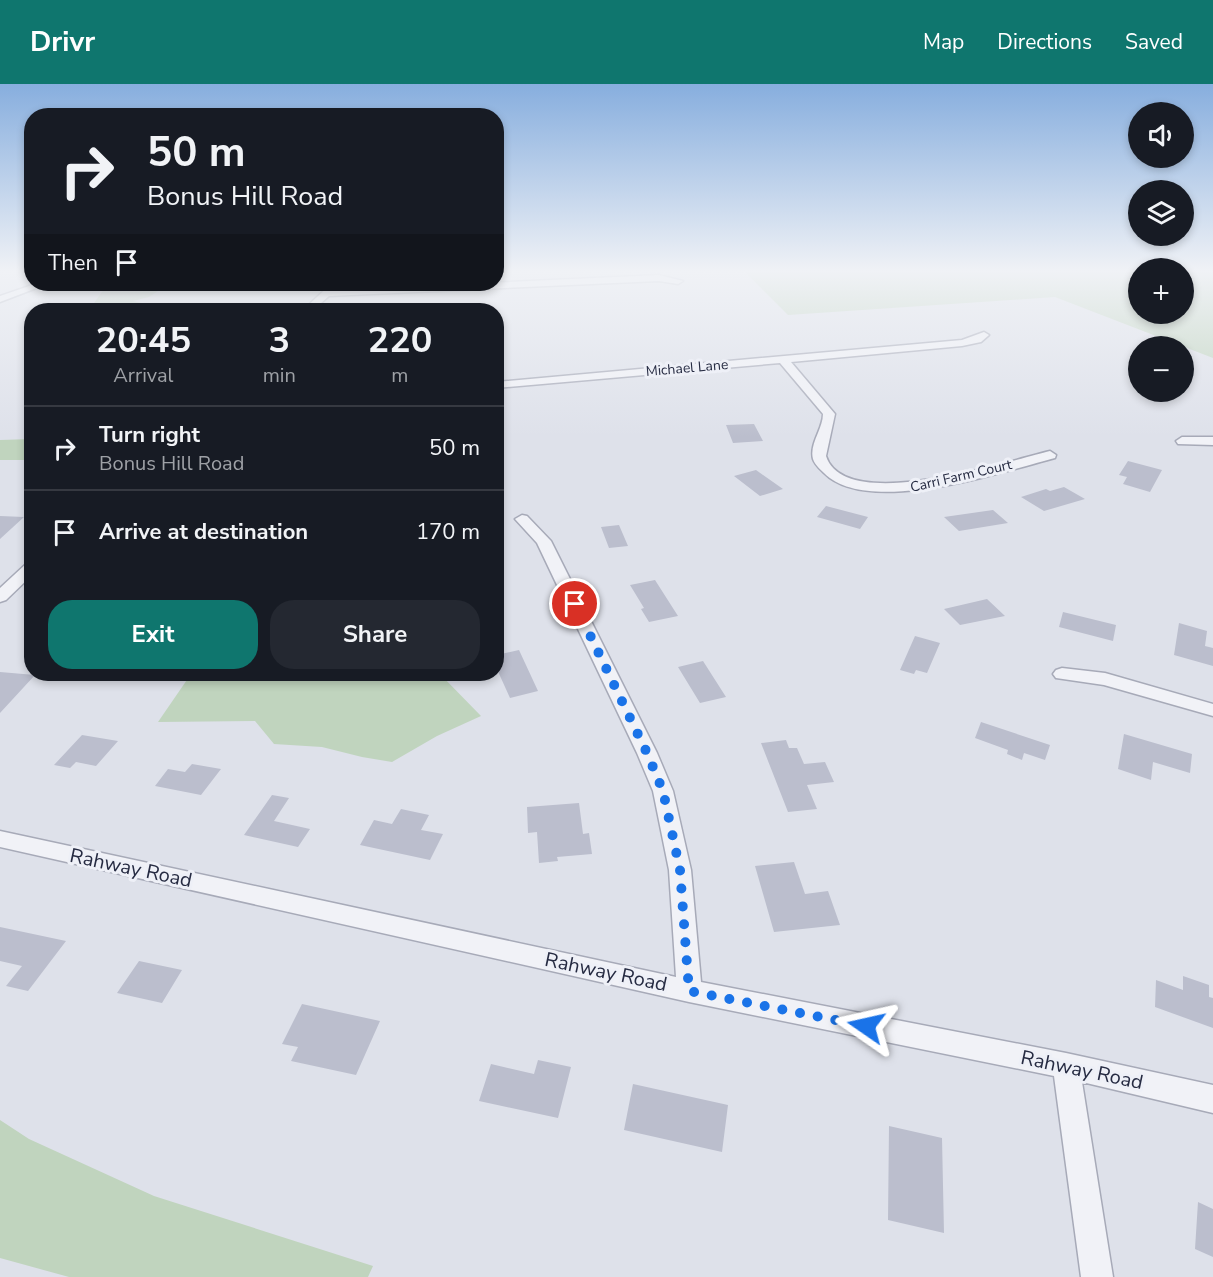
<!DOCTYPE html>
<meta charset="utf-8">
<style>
:root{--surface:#171b24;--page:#242831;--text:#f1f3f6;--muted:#9ea1a6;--line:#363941;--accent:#0f766e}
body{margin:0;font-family:"Nunito Sans",sans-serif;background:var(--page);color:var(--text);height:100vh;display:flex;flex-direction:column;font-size:22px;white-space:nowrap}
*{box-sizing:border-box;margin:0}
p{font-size:20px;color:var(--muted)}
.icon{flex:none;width:33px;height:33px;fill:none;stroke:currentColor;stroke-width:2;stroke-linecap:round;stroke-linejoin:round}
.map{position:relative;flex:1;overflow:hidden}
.side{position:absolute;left:24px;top:219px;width:480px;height:378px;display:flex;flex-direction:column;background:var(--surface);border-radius:24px;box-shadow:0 3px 9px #0003}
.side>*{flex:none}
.top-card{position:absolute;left:24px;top:24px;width:480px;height:183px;border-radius:24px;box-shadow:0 3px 9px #0003;background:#171b24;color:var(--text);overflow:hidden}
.tools{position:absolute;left:1128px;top:18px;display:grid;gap:12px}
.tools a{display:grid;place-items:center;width:66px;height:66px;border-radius:50%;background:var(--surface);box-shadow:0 3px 9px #0003;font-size:30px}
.pin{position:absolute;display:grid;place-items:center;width:51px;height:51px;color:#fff;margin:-26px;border:3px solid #fff;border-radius:50%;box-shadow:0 2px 6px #0007}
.me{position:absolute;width:66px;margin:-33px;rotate:281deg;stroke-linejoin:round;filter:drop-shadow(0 0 4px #0008)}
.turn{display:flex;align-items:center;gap:21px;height:126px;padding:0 24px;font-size:27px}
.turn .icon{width:78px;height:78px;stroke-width:2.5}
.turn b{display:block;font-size:42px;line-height:51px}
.then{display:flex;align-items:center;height:57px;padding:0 24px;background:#0003;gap:12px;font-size:22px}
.eta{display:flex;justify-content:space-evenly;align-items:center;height:102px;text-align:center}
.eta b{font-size:36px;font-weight:700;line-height:42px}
.primary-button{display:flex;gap:12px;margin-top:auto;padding:12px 24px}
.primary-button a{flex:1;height:69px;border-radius:24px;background:var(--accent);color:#fff;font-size:24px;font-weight:700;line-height:69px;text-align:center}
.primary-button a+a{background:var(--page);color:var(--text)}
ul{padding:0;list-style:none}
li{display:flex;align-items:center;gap:18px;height:84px;padding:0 24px;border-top:2px solid var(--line)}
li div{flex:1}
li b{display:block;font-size:22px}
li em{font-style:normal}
header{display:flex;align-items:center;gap:36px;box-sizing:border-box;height:84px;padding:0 30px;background:var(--accent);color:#fff}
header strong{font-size:28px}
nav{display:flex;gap:33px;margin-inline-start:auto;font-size:21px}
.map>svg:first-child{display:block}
.green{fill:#c0d4be}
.building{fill:#bbbecd}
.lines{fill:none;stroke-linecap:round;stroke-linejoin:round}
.minor-casing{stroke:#a7aab8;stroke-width:3}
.minor{fill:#f1f2f7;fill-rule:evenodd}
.route{stroke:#1a73e8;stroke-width:10;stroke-dasharray:0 18}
.labels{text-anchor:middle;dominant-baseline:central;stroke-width:6;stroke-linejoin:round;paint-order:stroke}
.far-street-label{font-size:14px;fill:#262b42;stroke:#eef0f7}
.near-street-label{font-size:20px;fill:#262b42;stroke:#eef0f7}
</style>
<header>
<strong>Drivr</strong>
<nav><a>Map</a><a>Directions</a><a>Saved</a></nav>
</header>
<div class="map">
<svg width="1213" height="1193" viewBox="0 0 1213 1193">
<rect width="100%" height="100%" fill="#dee1ea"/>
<path class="green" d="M743,186H1138V230H1184V186H1213V274L1055,213L788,231Z
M126,200H144L161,205L149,213L133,217L150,221L145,226H66L94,219L104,205Z
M31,355V376H0V356Z
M191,590H440L481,632L437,652L392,678L362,673L322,663L274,660L255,637L158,638Z
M0,1036L29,1055L154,1112L373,1182L368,1193H69L0,1174Z"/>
<path class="building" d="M754,340L763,357L733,359L726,341Z
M1128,377L1162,386L1150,408L1123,400L1127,393L1119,391Z
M756,386L783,405L760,412L734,392Z
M1064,403L1085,415L1044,427L1021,413L1046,405L1050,407Z
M826,422L868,433L860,445L817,433Z
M993,426L1008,439L959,447L944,433Z
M0,432L24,433L0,455Z
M619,441L628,462L609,464L601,443Z
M655,496L678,532L649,538L641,525L644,524L630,501Z
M987,515L1005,532L960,541L944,525Z
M1063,528L1116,541L1113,557L1059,543Z
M1179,539L1207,547L1205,562L1213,564V582L1174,571Z
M915,552L940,559L927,589L916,586L914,590L900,586Z
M519,566L538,607L510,614L496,583V571Z
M703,577L726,613L700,619L678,583Z
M0,588L35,591L0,629Z
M981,638L1050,661L1045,676L1024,669L1022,676L1007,670L1008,666L975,654Z
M1124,650L1192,670L1190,689L1153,678L1151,696L1118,685Z
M82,651L118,657L96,682L76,678L70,684L54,681Z
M786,656L789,664H797L804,680L825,678L834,698L807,701L817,725L788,728L761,659Z
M192,680L221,685L201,711L155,702L168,685L185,688Z
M272,711L289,714L274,737L310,745L298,763L244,751Z
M579,719L583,750L589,749L592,770L557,773L558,777L539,779L537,748L528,749L527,723Z
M401,725L429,731L421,746L443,750L430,776L360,761L374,736L392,740Z
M794,778L805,810L828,807L840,841L774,848L755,782Z
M0,843L66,857L28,907L6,902L22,882L0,877Z
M139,877L182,886L162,919L117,909Z
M1183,892L1209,901V913L1213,914V944L1155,923L1156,896L1183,906Z
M302,920L380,937L356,991L291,977L298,963L282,960Z
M538,976L571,983L558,1034L479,1017L491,980L534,990Z
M633,1000L728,1021L722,1068L624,1046Z
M889,1042L942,1054L944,1149L888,1136Z
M1198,1118L1213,1125V1173L1195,1165Z"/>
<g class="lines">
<g class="minor-casing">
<path id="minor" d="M659,191L683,197L678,200L659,197L329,212L313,226H303L331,200L340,201L335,206Z
M35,200H47L0,218V212Z
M984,248L989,251L981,258L962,262L791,278L835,330L826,372C845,431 1008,377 1050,367L1056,371L1055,374C1002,388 867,433 824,389C820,385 815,381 813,375C809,360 823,345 823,330L780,279L496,304V298L962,256Z
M1182,353H1213V361L1178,360L1176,357Z
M522,431L527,432L551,457L657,669L673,707L691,786L701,898L1066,969L1213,1001V1029L1082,998L1113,1193H1081L1054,992L689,918L0,763V747L676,893L669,786L653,707L637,669L537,459L515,435Z
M32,477V491L6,516L0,518V504L27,479Z
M1062,584L1105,589L1213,620V632L1104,601L1056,594L1053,590L1056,586Z"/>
</g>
<use href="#minor" class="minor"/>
</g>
<linearGradient id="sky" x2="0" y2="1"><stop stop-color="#87aede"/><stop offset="0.53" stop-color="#f0f2f6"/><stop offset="1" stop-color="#f0f2f6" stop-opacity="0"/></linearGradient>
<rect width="1213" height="353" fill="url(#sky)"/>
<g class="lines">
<path class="route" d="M575,520L647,669L663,707L680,786L689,907L866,942"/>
</g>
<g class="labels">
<g class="far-street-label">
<text transform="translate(687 284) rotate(-5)">Michael Lane</text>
<text transform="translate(961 392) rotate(-13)">Carri Farm Court</text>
</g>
<g class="near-street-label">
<text transform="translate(131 784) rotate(12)">Rahway Road</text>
<text transform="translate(606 888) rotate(12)">Rahway Road</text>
<text transform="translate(1082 986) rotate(12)">Rahway Road</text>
</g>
</g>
</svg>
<div class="tools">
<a><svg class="icon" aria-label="sound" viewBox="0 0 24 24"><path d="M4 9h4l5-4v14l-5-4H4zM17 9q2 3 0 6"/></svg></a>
<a><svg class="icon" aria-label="layers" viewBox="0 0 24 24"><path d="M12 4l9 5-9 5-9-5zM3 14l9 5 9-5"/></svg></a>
<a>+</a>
<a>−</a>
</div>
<div class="pin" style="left:575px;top:520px;background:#d93025"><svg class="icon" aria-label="arrive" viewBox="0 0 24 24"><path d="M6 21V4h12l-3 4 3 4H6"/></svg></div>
<svg class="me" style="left:866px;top:942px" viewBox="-20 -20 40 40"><path d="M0-17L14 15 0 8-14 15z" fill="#1a73e8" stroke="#fff" stroke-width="4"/></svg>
<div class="top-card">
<div class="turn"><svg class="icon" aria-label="right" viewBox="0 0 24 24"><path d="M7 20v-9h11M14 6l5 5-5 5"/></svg><div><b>50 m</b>Bonus Hill Road</div></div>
<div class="then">Then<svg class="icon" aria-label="arrive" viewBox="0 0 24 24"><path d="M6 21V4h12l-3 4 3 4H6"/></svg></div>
</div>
<section class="side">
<div class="eta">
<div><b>20:45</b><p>Arrival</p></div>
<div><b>3</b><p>min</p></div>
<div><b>220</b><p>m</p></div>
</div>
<ul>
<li><svg class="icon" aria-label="right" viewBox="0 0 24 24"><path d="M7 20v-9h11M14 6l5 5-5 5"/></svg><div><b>Turn right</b><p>Bonus Hill Road</p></div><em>50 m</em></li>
<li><svg class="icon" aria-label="arrive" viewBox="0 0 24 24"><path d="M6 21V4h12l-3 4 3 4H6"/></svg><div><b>Arrive at destination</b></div><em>170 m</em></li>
</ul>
<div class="primary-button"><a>Exit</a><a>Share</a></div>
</section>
</div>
